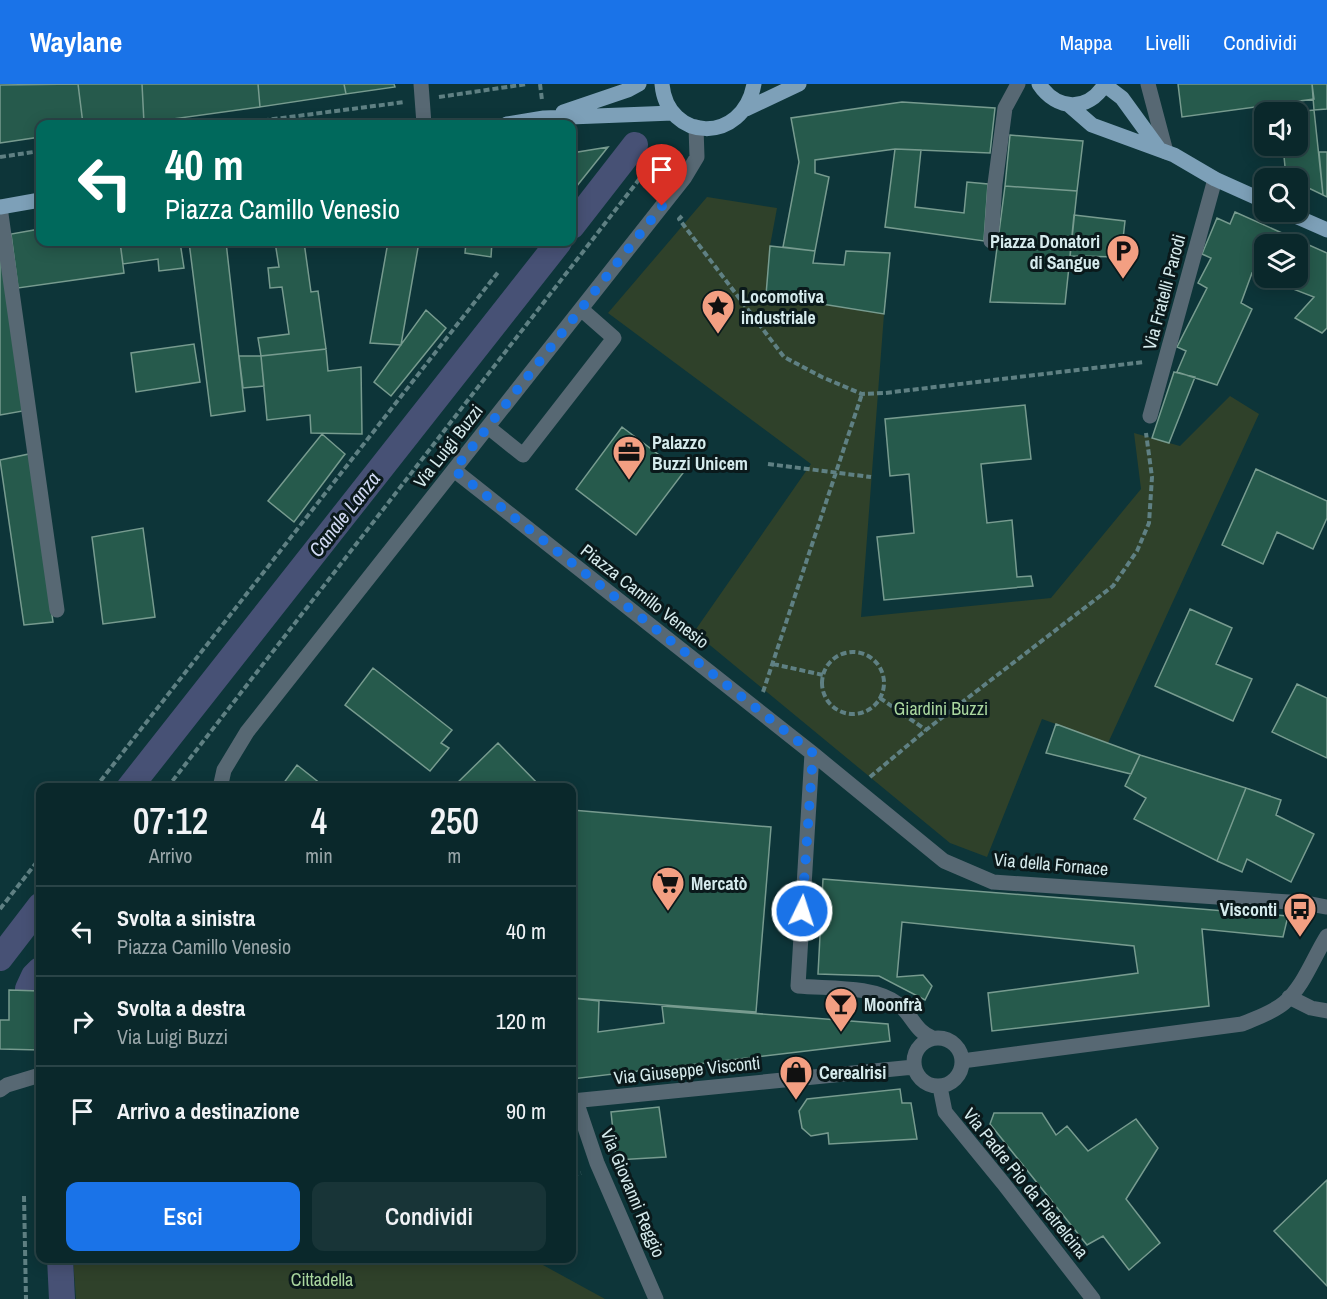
<!DOCTYPE html>
<html lang="it">
<meta charset="utf-8">
<style>
:root{--surface:#0a282b;--page:#183437;--text:#f1f3f6;--muted:#99a6a9;--line:#2a4447;--accent:#1a73e8}
body{margin:0;font-family:"Archivo Narrow",sans-serif;background:var(--page);color:var(--text);height:100vh;display:flex;flex-direction:column;font-size:22px;white-space:nowrap}
*{box-sizing:border-box;margin:0}
p{font-size:20px;color:var(--muted)}
.icon{flex:none;width:33px;height:33px;fill:none;stroke:currentColor;stroke-width:2;stroke-linecap:round;stroke-linejoin:round}
.map{position:relative;flex:1;overflow:hidden}
.sheet{position:absolute;left:36px;top:699px;width:540px;height:480px;display:flex;flex-direction:column;background:var(--surface);border-radius:12px;box-shadow:0 3px 15px #0003,0 0 0 2px var(--line)}
.sheet>*{flex:none}
.guide{position:absolute;left:36px;top:36px;width:540px;height:126px;border-radius:12px;box-shadow:0 3px 15px #0003,0 0 0 2px var(--line);background:#00695c;color:#fff;overflow:hidden}
.buttons{position:absolute;left:1254px;top:18px;display:grid;gap:12px}
.buttons a{display:grid;place-items:center;width:54px;height:54px;border-radius:12px;background:var(--surface);box-shadow:0 3px 15px #0003,0 0 0 2px var(--line);font-size:30px}
.pin{position:absolute;display:grid;place-items:center;width:51px;height:51px;color:#fff;margin:-62px -26px;border-radius:50% 50% 50% 0;rotate:-45deg;box-shadow:0 0 6px #0007}
.pin .icon{rotate:45deg}
.me{position:absolute;width:66px;margin:-33px;rotate:4deg;stroke-linejoin:round;filter:drop-shadow(0 0 4px #0008)}
.turn{display:flex;align-items:center;gap:21px;height:126px;padding:0 30px;font-size:27px}
.turn .icon{width:78px;height:78px;stroke-width:2.5}
.turn b{display:block;font-size:42px;line-height:51px}
.eta{display:flex;justify-content:space-evenly;align-items:center;height:102px;text-align:center}
.eta b{font-size:36px;font-weight:600;line-height:42px}
.button{display:flex;gap:12px;margin-top:auto;padding:12px 30px}
.button a{flex:1;height:69px;border-radius:12px;background:var(--accent);color:#fff;font-size:24px;font-weight:600;line-height:69px;text-align:center}
.button a+a{background:var(--page);color:var(--text)}
ul{padding:0;list-style:none}
li{display:flex;align-items:center;gap:18px;height:90px;padding:0 30px;border-top:2px solid var(--line)}
li div{flex:1}
li b{display:block;font-size:22px}
li em{font-style:normal}
header{display:flex;align-items:center;gap:36px;box-sizing:border-box;height:84px;padding:0 30px;background:var(--accent);color:#fff}
header strong{font-size:28px}
nav{display:flex;gap:33px;margin-inline-start:auto;font-size:21px}
.map>svg:first-child{display:block}
.green{fill:#2f412a}
.lines{fill:none;stroke-linecap:round;stroke-linejoin:round}
.canal{stroke:#475175;stroke-width:26}
.building{fill:#265a4c;stroke:#779b8f;stroke-width:1.5}
.path{stroke:#5f8083;stroke-width:4;stroke-dasharray:6 3;stroke-linecap:butt}
.minor{stroke:#576873;stroke-width:15}
.major{stroke:#7da0b8;stroke-width:15}
.route{stroke:#1a73e8;stroke-width:10;stroke-dasharray:0 18}
.labels{text-anchor:middle;dominant-baseline:central;stroke-width:6;stroke-linejoin:round;paint-order:stroke}
.poi-label{font-size:18px;font-weight:bold;fill:#d5eaec;stroke:#0a191b;text-anchor:start}
.street-label{font-size:18px;fill:#d5eaec;stroke:#0a191b}
.park-label{font-size:18px;fill:#aad79f;stroke:#0a191b}
.water-label{font-size:20px;font-style:italic;fill:#d1d9f3;stroke:#0a191b}
</style>
<header>
<strong>Waylane</strong>
<nav><a>Mappa</a><a>Livelli</a><a>Condividi</a></nav>
</header>
<div class="map">
<svg width="1327" height="1215" viewBox="0 0 1327 1215">
<rect width="100%" height="100%" fill="#0d3539"/>
<path class="green" d="M707,113L777,124L770,162L766,211L884,230L861,533L1051,514L1141,405L1134,349L1180,362L1230,312L1259,330L1108,659L1042,635L987,773L950,759L694,548L811,380L608,229Z
M73,1175H532L605,1215H76Z"/>
<g class="lines">
<path class="canal" d="M572,142L635,61
M129,704L559,158
M0,874L40,822
M28,905L34,892L40,886
M60,1174L62,1215"/>
</g>
<path class="building" d="M78,0L83,40H40V53L0,59V1Z
M78,0H142L144,39L83,40Z
M142,0H258L260,23L144,39Z
M258,0H344L346,10L260,23Z
M344,0H394L395,3L346,10Z
M1178,0H1312L1314,15L1182,33Z
M1312,0H1327V25L1314,26Z
M902,18L995,24L990,69L895,65L815,76V89L829,93L815,167L783,163L799,78L791,34Z
M1314,26L1323,111L1298,99V94L1286,93L1283,62H1298V28H1295Z
M1010,51L1083,57L1077,107L1005,102Z
M608,63L572,108V69Z
M895,65L921,66L915,123L964,129L967,98L988,100L984,157L885,143Z
M1319,68H1327V113L1323,111Z
M1005,102L1077,107L1065,220L990,218Z
M1235,128L1327,169V244L1322,249L1295,234L1314,213L1265,194H1298V160H1264V193L1252,189L1241,219L1252,225L1217,301L1177,288L1186,267L1177,263L1207,204L1198,199L1211,174L1202,170L1217,134L1230,140Z
M1074,131L1125,137L1121,173L1070,172Z
M40,145V158H120L124,189L18,204L11,150Z
M0,153L23,327L0,331Z
M120,158H180L184,184L159,187L158,175L123,180Z
M189,158H226L245,327L211,332Z
M275,158H304L311,208L318,207L326,265L261,272L258,254L289,250L282,203L270,204L268,184L279,183Z
M388,158H419L401,261L370,259Z
M466,158H492L491,173L465,169Z
M770,162L815,167L813,179L844,181L846,167L890,169L884,230L766,211Z
M426,226L446,244L391,312L374,298Z
M194,260L200,298L136,308L131,269Z
M326,265L328,287L361,283L362,350L311,349L310,331L267,336L261,272Z
M239,272H261L264,302L243,304Z
M1174,288L1195,293L1169,359L1152,354Z
M1025,321L1031,375L981,380L987,439L1012,436L1017,493L1031,492L1033,502L884,516L877,453L914,449L909,390L890,392L885,335Z
M622,343L683,389L636,451L576,405Z
M322,350L345,370L294,438L268,417Z
M29,370L53,538L24,541L0,376Z
M1256,385L1327,417V434L1313,465L1277,448L1263,480L1222,461Z
M143,444L155,533L103,540L92,453Z
M1190,525L1232,544L1216,580L1252,595L1233,637L1155,602Z
M373,584L452,646L441,659L449,664L430,687L345,621Z
M1297,600L1327,614V674L1272,648Z
M1056,640L1140,671L1131,690L1046,669Z
M498,659L542,704H452Z
M1140,671L1246,704L1217,777L1134,735L1146,714L1125,702Z
M297,681L326,704H280Z
M1246,704L1281,716L1276,731L1314,750L1291,798L1247,775L1242,788L1217,777Z
M572,726L771,743L756,928L572,914Z
M823,795L1288,832L1283,853L1202,845L1209,922L992,947L988,909L1138,889L1134,862L902,838L897,893L923,891L932,902L925,916L879,892L818,890Z
M9,906L40,907V966L0,965V936H9Z
M572,914L599,917L598,948L664,939L662,922L888,940L890,957L572,995Z
M900,1005L902,1019H911L917,1055L829,1060L828,1049L811,1052L802,1044L799,1027L807,1015Z
M659,1023L666,1073L616,1076L611,1028Z
M994,1029H1042L1056,1051L1067,1042L1088,1067L1136,1035L1158,1064L1126,1115L1160,1159L1129,1186L1103,1152L1087,1161L990,1040Z
M1327,1096V1202L1274,1147Z"/>
<g class="lines">
<path class="path" d="M540,0L542,16
M439,13L527,0
M236,40L405,18
M0,73L40,67
M682,132L679,135L784,273L822,293L862,310L885,309L1144,278
M768,380L871,393
M822 599a31 31 0 1 1 62 0a31 31 0 1 1-62 0Z
M773,580L823,591
M763,608L862,310
M880,614L926,646
M870,693L926,646L1113,502L1137,467L1149,439L1152,393L1146,349
M95,704L499,187
M167,704L641,93
M0,825L40,774
M572,1091L581,1089
M24,1112L26,1215"/>
<path class="minor" d="M421,0L424,40
M1148,0L1166,68
M0,123L57,526
M991,157L995,100L1005,24L1018,0
M1150,332L1215,95
M488,343L523,371L614,254L581,225
M454,386L812,669L944,777L993,798L1305,819L1327,823
M812,669L798,902C828,905 873,901 898,920C912,930 915,948 933,954
M220,704L224,686L247,648L685,93L697,73L696,43
M1289,913L1311,924L1327,927
M914 978a24 24 0 1 1 48 0a24 24 0 1 1-48 0Z
M962,977L1242,940C1256,934 1272,929 1284,919C1304,902 1313,874 1327,852
M940,1003L945,1028L1003,1099L1093,1215
M0,1006L7,1001L40,991
M572,1017L914,983
M576,1017L597,1079L656,1215"/>
<path class="major" d="M662,0C667,58 743,61 754,0
M1039,0C1057,27 1088,28 1105,0
M1105,1L1122,14L1159,65
M1069,21L1092,41L1174,71L1215,95L1264,117
M746,25L799,0
M563,28L628,6L639,0
M507,40L544,34L673,29
M0,123L40,116
M1286,128L1327,146"/>
</g>
<g class="lines">
<path class="route" d="M662,122L454,386L813,669L802,827"/>
</g>
<defs>
<g id="parking-pin" transform="scale(1.725)"><path d="M0 17L-7.5 6A9.5 9.5 0 1 1 7.5 6Z" fill="#f39f82" stroke="#0a191b"/><path d="M-3.5-5.5H1a3.5 3.5 0 0 1 0 7H-1V5.5H-3.5ZM-1-3.4V-.6H.8a1.4 1.4 0 0 0 0-2.8Z" fill="#111"/></g>
<g id="sight-pin" transform="scale(1.725)"><path d="M0 17L-7.5 6A9.5 9.5 0 1 1 7.5 6Z" fill="#f39f82" stroke="#0a191b"/><path d="M0-6L1.8-2.2L6-1.7L2.9 1.2L3.7 5.4L0 3.3L-3.7 5.4L-2.9 1.2L-6-1.7L-1.8-2.2Z" fill="#111"/></g>
<g id="office-pin" transform="scale(1.725)"><path d="M0 17L-7.5 6A9.5 9.5 0 1 1 7.5 6Z" fill="#f39f82" stroke="#0a191b"/><path d="M-6-3h4V-5.5h4V-3h4V5H-6ZM-1-4.5V-3h2v-1.5ZM-6 0V1H6V0Z" fill="#111"/></g>
<g id="supermarket-pin" transform="scale(1.725)"><path d="M0 17L-7.5 6A9.5 9.5 0 1 1 7.5 6Z" fill="#f39f82" stroke="#0a191b"/><path d="M-6-5.5h2.5l.6 2H6L4.5 2H-2.5L-4.4-4H-6ZM-1.5 3.2a1.3 1.3 0 1 0 .1 0ZM3 3.2a1.3 1.3 0 1 0 .1 0Z" fill="#111"/></g>
<g id="bus-pin" transform="scale(1.725)"><path d="M0 17L-7.5 6A9.5 9.5 0 1 1 7.5 6Z" fill="#f39f82" stroke="#0a191b"/><path d="M-5-6H5V4H4V6H2V4H-2V6H-4V4H-5ZM-3.5-4V0h7V-4ZM-3.5 1.2v1.5H-2V1.2ZM2 1.2v1.5H3.5V1.2Z" fill="#111"/></g>
<g id="bar-pin" transform="scale(1.725)"><path d="M0 17L-7.5 6A9.5 9.5 0 1 1 7.5 6Z" fill="#f39f82" stroke="#0a191b"/><path d="M-6-5H6L.8 .8V4.5H3.5V6h-7V4.5H-.8V.8Z" fill="#111"/></g>
<g id="shop-pin" transform="scale(1.725)"><path d="M0 17L-7.5 6A9.5 9.5 0 1 1 7.5 6Z" fill="#f39f82" stroke="#0a191b"/><path d="M-5-2.5h2.3a2.7 3.5 0 0 1 5.4 0H5L5.5 6h-11ZM-1.5-2.5h3a1.5 2.3 0 0 0-3 0Z" fill="#111"/></g>
</defs>
<g fill-rule="evenodd">
<use href="#parking-pin" x="1123" y="167"/>
<use href="#sight-pin" x="718" y="222"/>
<use href="#office-pin" x="629" y="368"/>
<use href="#supermarket-pin" x="668" y="799"/>
<use href="#bus-pin" x="1300" y="825"/>
<use href="#bar-pin" x="841" y="920"/>
<use href="#shop-pin" x="796" y="988"/>
</g>
<g class="labels">
<g class="poi-label">
<text x="1100" y="157" text-anchor="end">Piazza Donatori<tspan x="1100" dy="21">di Sangue</tspan></text>
<text x="741" y="212">Locomotiva<tspan x="741" dy="21">industriale</tspan></text>
<text x="652" y="358">Palazzo<tspan x="652" dy="21">Buzzi Unicem</tspan></text>
<text x="691" y="799">Mercatò</text>
<text x="1277" y="825" text-anchor="end">Visconti</text>
<text x="864" y="920">Moonfrà</text>
<text x="819" y="988">Cerealrisi</text>
</g>
<g class="street-label">
<text transform="translate(1164 208) rotate(-75)">Via Fratelli Parodi</text>
<text transform="translate(448 362) rotate(-52)">Via Luigi Buzzi</text>
<text transform="translate(645 512) rotate(38)">Piazza Camillo Venesio</text>
<text transform="translate(1051 780) rotate(5)">Via della Fornace</text>
<text transform="translate(687 986) rotate(-6)">Via Giuseppe Visconti</text>
<text transform="translate(1026 1099) rotate(51)">Via Padre Pio da Pietrelcina</text>
<text transform="translate(633 1109) rotate(67)">Via Giovanni Reggio</text>
</g>
<g class="park-label">
<text x="941" y="624">Giardini Buzzi</text>
<text x="322" y="1195">Cittadella</text>
</g>
<g class="water-label">
<text transform="translate(344 430) rotate(-52)">Canale Lanza</text>
</g>
</g>
</svg>
<div class="buttons">
<a><svg class="icon" aria-label="sound" viewBox="0 0 24 24"><path d="M4 9h4l5-4v14l-5-4H4zM17 9q2 3 0 6"/></svg></a>
<a><svg class="icon" aria-label="search" viewBox="0 0 24 24"><circle cx="10" cy="10" r="6"/><path d="M15 15l6 6"/></svg></a>
<a><svg class="icon" aria-label="layers" viewBox="0 0 24 24"><path d="M12 4l9 5-9 5-9-5zM3 14l9 5 9-5"/></svg></a>
</div>
<div class="pin" style="left:662px;top:122px;background:#d93025"><svg class="icon" aria-label="arrive" viewBox="0 0 24 24"><path d="M6 21V4h12l-3 4 3 4H6"/></svg></div>
<svg class="me" style="left:802px;top:827px" viewBox="-20 -20 40 40"><circle r="17" fill="#1a73e8" stroke="#fff" stroke-width="3"/><path d="M0-11L8 9 0 5-8 9z" fill="#fff"/></svg>
<div class="guide">
<div class="turn"><svg class="icon" aria-label="left" viewBox="0 0 24 24"><path d="M17 20v-9H6M10 6l-5 5 5 5"/></svg><div><b>40 m</b>Piazza Camillo Venesio</div></div>
</div>
<section class="sheet">
<div class="eta">
<div><b>07:12</b><p>Arrivo</p></div>
<div><b>4</b><p>min</p></div>
<div><b>250</b><p>m</p></div>
</div>
<ul>
<li><svg class="icon" aria-label="left" viewBox="0 0 24 24"><path d="M17 20v-9H6M10 6l-5 5 5 5"/></svg><div><b>Svolta a sinistra</b><p>Piazza Camillo Venesio</p></div><em>40 m</em></li>
<li><svg class="icon" aria-label="right" viewBox="0 0 24 24"><path d="M7 20v-9h11M14 6l5 5-5 5"/></svg><div><b>Svolta a destra</b><p>Via Luigi Buzzi</p></div><em>120 m</em></li>
<li><svg class="icon" aria-label="arrive" viewBox="0 0 24 24"><path d="M6 21V4h12l-3 4 3 4H6"/></svg><div><b>Arrivo a destinazione</b></div><em>90 m</em></li>
</ul>
<div class="button"><a>Esci</a><a>Condividi</a></div>
</section>
</div>
